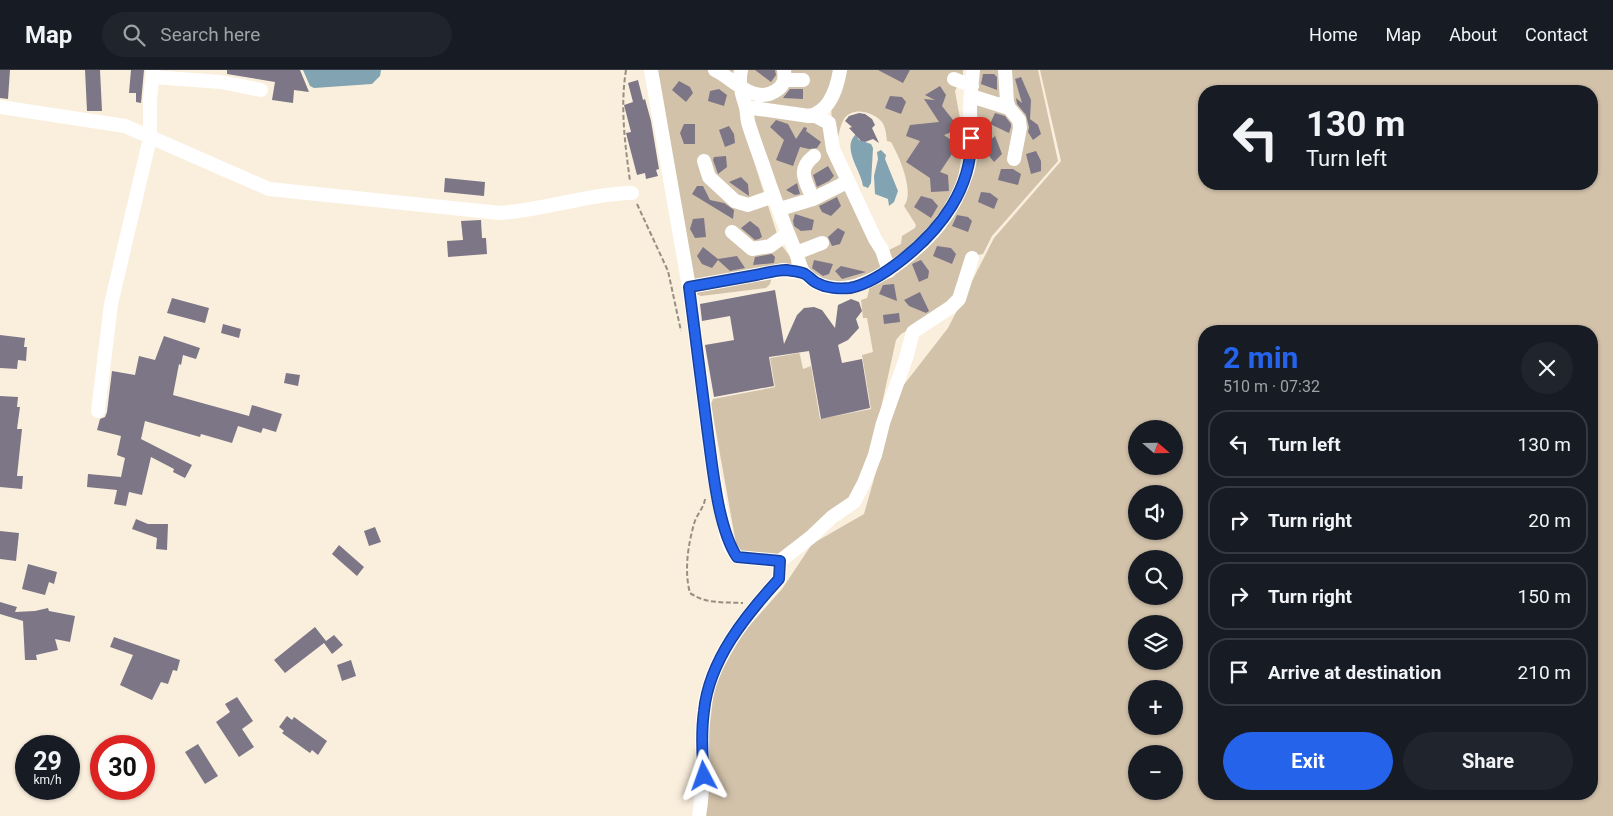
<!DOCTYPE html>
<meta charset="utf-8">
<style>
:root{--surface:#171b24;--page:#20242c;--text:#f1f3f6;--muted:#9ea1a6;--line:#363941;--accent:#2563eb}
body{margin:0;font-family:Roboto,sans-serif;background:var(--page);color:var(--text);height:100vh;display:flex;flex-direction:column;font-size:19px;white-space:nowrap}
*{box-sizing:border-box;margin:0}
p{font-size:16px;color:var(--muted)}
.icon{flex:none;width:28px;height:28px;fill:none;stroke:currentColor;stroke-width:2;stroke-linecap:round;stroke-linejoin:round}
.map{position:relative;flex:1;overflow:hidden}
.details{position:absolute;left:1198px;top:255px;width:400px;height:475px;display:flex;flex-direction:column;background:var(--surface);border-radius:20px;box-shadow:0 1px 4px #0004}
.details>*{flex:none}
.hud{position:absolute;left:1198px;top:15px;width:400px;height:105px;border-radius:20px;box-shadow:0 1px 4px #0004;background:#171b24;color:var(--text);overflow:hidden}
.needle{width:32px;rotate:110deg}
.tools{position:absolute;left:1128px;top:350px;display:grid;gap:10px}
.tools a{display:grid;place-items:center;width:55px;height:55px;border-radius:50%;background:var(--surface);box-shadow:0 1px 4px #0004;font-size:25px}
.speed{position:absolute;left:15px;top:665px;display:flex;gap:10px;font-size:25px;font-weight:700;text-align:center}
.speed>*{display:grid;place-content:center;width:65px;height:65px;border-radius:50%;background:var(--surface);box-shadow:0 1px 4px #0004;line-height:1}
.speed small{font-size:12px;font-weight:400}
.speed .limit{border:8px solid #d22;background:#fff;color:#111}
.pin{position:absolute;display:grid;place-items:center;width:42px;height:42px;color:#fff;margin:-21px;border-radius:10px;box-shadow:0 2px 8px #0006}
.me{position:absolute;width:55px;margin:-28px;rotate:356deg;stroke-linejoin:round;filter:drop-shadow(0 0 4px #0008)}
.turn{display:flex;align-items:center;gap:18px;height:105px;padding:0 25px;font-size:22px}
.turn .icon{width:65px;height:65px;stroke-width:2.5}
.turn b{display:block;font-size:35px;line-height:42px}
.round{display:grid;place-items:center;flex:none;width:52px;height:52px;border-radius:26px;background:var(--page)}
.headline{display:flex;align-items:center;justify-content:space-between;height:85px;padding:0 25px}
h1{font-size:30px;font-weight:700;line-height:38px;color:var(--accent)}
.action{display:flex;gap:10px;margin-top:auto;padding:10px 25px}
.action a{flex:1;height:58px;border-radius:30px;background:var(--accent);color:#fff;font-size:20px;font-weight:700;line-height:58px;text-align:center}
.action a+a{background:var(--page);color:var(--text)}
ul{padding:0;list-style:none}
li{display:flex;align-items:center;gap:15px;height:68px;margin:0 10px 8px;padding:0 15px;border:2px solid var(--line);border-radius:20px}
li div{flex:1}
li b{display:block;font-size:19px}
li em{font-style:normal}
header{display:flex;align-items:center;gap:30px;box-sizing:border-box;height:70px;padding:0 25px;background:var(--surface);border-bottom:1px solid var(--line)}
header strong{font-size:24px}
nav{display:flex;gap:28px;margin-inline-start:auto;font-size:18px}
.search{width:350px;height:45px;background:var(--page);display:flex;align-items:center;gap:12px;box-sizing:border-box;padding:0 18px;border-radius:28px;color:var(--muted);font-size:19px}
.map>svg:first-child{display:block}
.green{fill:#d2c2aa;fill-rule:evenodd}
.water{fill:#81a3b2}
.building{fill:#7c7686}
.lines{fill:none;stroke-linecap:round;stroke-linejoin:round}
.path{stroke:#978f82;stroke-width:2;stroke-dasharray:5 2.5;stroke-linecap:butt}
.minor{stroke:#fff;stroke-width:14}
.route-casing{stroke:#184099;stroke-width:12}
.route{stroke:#2563eb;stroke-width:9}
</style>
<header>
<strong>Map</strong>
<div class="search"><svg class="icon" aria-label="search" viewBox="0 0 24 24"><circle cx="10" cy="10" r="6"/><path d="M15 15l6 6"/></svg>Search here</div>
<nav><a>Home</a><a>Map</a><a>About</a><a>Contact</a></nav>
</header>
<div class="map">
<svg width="1613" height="746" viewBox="0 0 1613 746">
<rect width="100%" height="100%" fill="#faefdd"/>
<path class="green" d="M653,0H738L737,29L749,76L780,173L792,189L790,199L772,207L770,214L766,218L701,226L694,223Z
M743,0H837L818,40L749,36Z
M843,0H963V6L955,21L962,59L961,90L958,108L951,126L928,163L895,189L891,188L887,181L901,174L902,166L915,158L916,155L904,136C915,122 899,86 891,72L887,71C886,64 886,58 882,52C873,42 853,36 844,49C840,55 839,65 837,71L834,72L831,38Z
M974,0H1038L1058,91L992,166L983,184L968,187L957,227L932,246L901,264L896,270L881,338L862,410L853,431L779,489L741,482L737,479L711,334L713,329L775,317L770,288L799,283L800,285L803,299L811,296L820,349L871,339L862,285L873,282L867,248H863L861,230L867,228L870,216L896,201L963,117Z
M1040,0H1613V746H705L709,661L715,612L743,563L782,519L812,474L864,444L899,321L948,258L994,168L1061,91ZM1204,21H1591V114H1204ZM1204,261H1591V724H1204ZM1136,359H1174V396H1136ZM1136,424H1174V461H1136ZM1136,489H1174V526H1136ZM1136,554H1174V591H1136ZM1136,619H1174V656H1136ZM1136,684H1174V721H1136Z
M753,45L814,47L822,50L885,196L864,210L828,214L805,202Z"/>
<path class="water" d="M303,0H381L380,6L372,14L314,18L310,16Z
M856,64L859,70L871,74L873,78L871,113L868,118L863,116C861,100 841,78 856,64Z
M881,80L886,85L885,89L898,121L894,132L889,136L888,129L875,124L874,106L878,89L877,82Z"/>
<path class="building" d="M0,0H10L8,29L0,28Z
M85,0H100L102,41H87Z
M131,0H144L141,33L136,32V23H129Z
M227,0H300L309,22L294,20L293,33L272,30L275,12L227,4Z
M755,0H775L776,5L771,12Z
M878,0H910L903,13Z
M983,4H994L997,7V20L981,14Z
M1021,7L1031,30L1030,49L1038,55L1041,64L1033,70L1028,62L1029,57L1026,45L1017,34L1016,28L1022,33L1015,9Z
M638,10L643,30L645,29L651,51L659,99L656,100L658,106L646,109L645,103L637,105L626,63L631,62L624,35L633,32L628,13Z
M679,11L690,17L693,23L686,32L672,20Z
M940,16L946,25L942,36L953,50L954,61L944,65L958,75L940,102L948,105L949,121L931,122L930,108L906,92L920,71L906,66L910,55L939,52L924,29L935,30L925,25Z
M719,19L727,25L724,36L708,31L710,21Z
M790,19H803V29L783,28Z
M890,26L902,27L906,32L901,44L885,38Z
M859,43L865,44L872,49L875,55L872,58L879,73L873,69L865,72L861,71L849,58L852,57L845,51L849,46Z
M995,43L1005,46L1011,54V57L1009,63L990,54Z
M776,50L788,54L796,69L804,57L807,58L806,61L821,72L817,78L809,79L800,77L793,96L776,90L784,70L770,57Z
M684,54H695V74H684L680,63Z
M729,56L734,64L735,73L725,77L719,60Z
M995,66L1002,84L994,92L982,77Z
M1036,81L1041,91V101L1031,104L1026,84Z
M726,86L727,97L718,104L713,90L714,87Z
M828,96L834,106L829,111L817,117L813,105Z
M1001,99H1013L1021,104L1018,115L998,110Z
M741,107L748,114L749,126L729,112Z
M445,108L485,112L484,126L444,122Z
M797,113L800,124L795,125L786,120Z
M697,116H703L710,130L724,133L734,140L733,149L692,124Z
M981,122L990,123L998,129L994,139L978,132Z
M921,126L932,129L938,136L931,148L914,137Z
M837,127L841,136L831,146L822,142L819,136Z
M795,144L814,150L812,160L801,161L794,156L793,151Z
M957,145L968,147L972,151L968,162L952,156Z
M704,148L706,167L695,168L690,159L693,149Z
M481,150L482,168H486L487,184L448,187L447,171L463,170L461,151Z
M750,151L759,158L762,167L759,169L755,170L741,158Z
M838,158L845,162L840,174L832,176L828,167Z
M937,176L951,178L956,184L952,194L933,186Z
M703,177L718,189L737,186L745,198L730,201L718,190L712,198L702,194L697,186Z
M772,184L775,187L774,193L753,195L755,187Z
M814,190L833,194L829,204L823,206L812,198Z
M921,190L929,201L928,208L919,212L912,194Z
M841,196L866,202L842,209L835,201Z
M894,214L897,231L879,224L883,215Z
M775,220L784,274L797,245L804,238L814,237L822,240L835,258L838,235L851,229L859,232L862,241L856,249L859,258L848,270L838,275L842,293L862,289L870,338L821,349L809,281L769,287L774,316L714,327L705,275L734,270L730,246L702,251L700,234Z
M920,222L929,241L926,243L909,236L904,230Z
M172,228L209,238L205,253L167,243Z
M899,243L900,252L884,254L883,245Z
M223,254L241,259L239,268L221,263Z
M0,265L25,268L24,277H27L26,291L18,290L17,299L0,298Z
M164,266L200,278L196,289L183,285L181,295L179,294L173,325L249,346L252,335L282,344L276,362L263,358L261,363L238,356L232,373L201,364L200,367L145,351L141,369L192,395L185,408L173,402L174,399L151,387L142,425L129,422L126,436L114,434L117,420L87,417L88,404L121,407L125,388L117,385L121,366L97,360L100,349L105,347L107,342L112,301L135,305L139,286L155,290Z
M286,303L300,305L298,316L284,313Z
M0,326L18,327L17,337H20L17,359H22L17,406H23L22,419L0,417Z
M136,449L148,454H168L167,480L156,479L157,468L132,459Z
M375,457L381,472L369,476L364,461Z
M0,461L19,463L16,491L0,489Z
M339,475L364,497L357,506L332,484Z
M28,494L57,502L54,514L49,512L45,525L22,519Z
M0,532L17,537L15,542L35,541L48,538L49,541L75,546L70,572L55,569L58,580L36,585L37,590H25L23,551L0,544Z
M315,557L326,571L334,565L343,575L332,584L324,573L285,603L274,590Z
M114,567L180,590L177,601L173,600L168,614L161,612L152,630L120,615L133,585L110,577Z
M351,590L356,606L342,611L337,595Z
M237,627L253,651L242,659L254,677L239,687L216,652L230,642L225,634Z
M287,646L292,650L294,647L327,671L318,685L312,680L310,683L282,663L284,661L279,657Z
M198,674L218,706L205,714L185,682Z"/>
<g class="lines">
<path class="path" d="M626,0C620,37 625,74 630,111
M637,134L668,201L681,261
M705,429C704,438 696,445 694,454C688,475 684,501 690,523C706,534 723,532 743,533"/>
<path class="minor" d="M651,0L689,217L713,402L726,465L730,477L737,487L780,491
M715,0C734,9 754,36 777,20C785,14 785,9 784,0
M741,0C738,14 742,24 746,37C747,42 747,47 748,52C752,66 758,81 763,95C773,125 784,154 796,183C799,190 800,199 805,204C845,245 913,187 939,155C952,139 961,121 967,102C974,81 970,59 970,38C970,25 972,13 973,0
M1005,0L1007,32L1009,38L1019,50L1020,58L1014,89
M153,7L221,12L261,20
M954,9L972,16
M785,10H803
M971,26L1009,38
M0,37L125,56L269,119L500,143C545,140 587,124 632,123
M746,37L809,46C830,42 837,18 840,0
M814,45L829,53L833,79L875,169L882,180L889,201
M704,91L709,107L735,131L748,135L774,126
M813,129C806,111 796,100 814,86
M780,139L813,129L847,112
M732,162L752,179L770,176L787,164
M796,183L822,173
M689,217L783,200L804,203
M98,341L111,234L150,68V30L153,0
M699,746C706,709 699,676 704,639C710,589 746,546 779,509L780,491L811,467L832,447L854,432L864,413L875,385L883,353L906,288L913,262L951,237L959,229L972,188"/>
</g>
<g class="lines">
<g class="route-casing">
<path id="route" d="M704,706C702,684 701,662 704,641C709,590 746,545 779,509L780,491L737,487C718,458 713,400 708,365C702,316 695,266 689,217C711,213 734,209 756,205C766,203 777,200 786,200C792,201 800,201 805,204C809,206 812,211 817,213C826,218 840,219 850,218C870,214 888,201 903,189C941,159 972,118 971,68"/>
</g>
<use href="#route" class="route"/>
</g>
</svg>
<div class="tools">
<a><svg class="needle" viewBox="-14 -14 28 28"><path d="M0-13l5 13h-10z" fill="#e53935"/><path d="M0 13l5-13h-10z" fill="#9ea1a6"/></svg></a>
<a><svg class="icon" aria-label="sound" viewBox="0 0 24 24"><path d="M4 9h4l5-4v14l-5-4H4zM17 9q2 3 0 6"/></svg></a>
<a><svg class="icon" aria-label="search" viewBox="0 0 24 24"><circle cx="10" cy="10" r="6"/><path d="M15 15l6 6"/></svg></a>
<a><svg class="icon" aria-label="layers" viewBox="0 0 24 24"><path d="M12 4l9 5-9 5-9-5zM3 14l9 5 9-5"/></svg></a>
<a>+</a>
<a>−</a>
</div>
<div class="speed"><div>29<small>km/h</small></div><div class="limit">30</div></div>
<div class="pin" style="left:971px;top:68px;background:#d93025"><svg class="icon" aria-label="arrive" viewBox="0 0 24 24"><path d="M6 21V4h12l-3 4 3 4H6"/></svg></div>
<svg class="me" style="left:704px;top:706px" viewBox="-20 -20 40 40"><path d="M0-17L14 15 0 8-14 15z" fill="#2563eb" stroke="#fff" stroke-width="4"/></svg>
<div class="hud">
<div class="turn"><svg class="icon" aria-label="left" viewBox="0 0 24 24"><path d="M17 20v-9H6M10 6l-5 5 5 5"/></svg><div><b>130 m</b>Turn left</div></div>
</div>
<section class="details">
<div class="headline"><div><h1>2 min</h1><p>510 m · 07:32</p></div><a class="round"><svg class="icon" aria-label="close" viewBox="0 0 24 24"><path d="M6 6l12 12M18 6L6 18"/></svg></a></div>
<ul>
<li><svg class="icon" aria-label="left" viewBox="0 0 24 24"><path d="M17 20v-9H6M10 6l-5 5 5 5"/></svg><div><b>Turn left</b></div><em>130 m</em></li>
<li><svg class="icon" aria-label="right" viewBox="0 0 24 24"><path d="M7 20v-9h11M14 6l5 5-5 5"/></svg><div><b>Turn right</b></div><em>20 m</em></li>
<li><svg class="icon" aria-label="right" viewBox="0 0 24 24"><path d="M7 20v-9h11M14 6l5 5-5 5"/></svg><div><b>Turn right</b></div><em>150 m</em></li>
<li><svg class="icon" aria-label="arrive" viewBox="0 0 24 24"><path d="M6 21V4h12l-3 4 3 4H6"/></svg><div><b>Arrive at destination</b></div><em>210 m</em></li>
</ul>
<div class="action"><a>Exit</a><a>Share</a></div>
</section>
</div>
